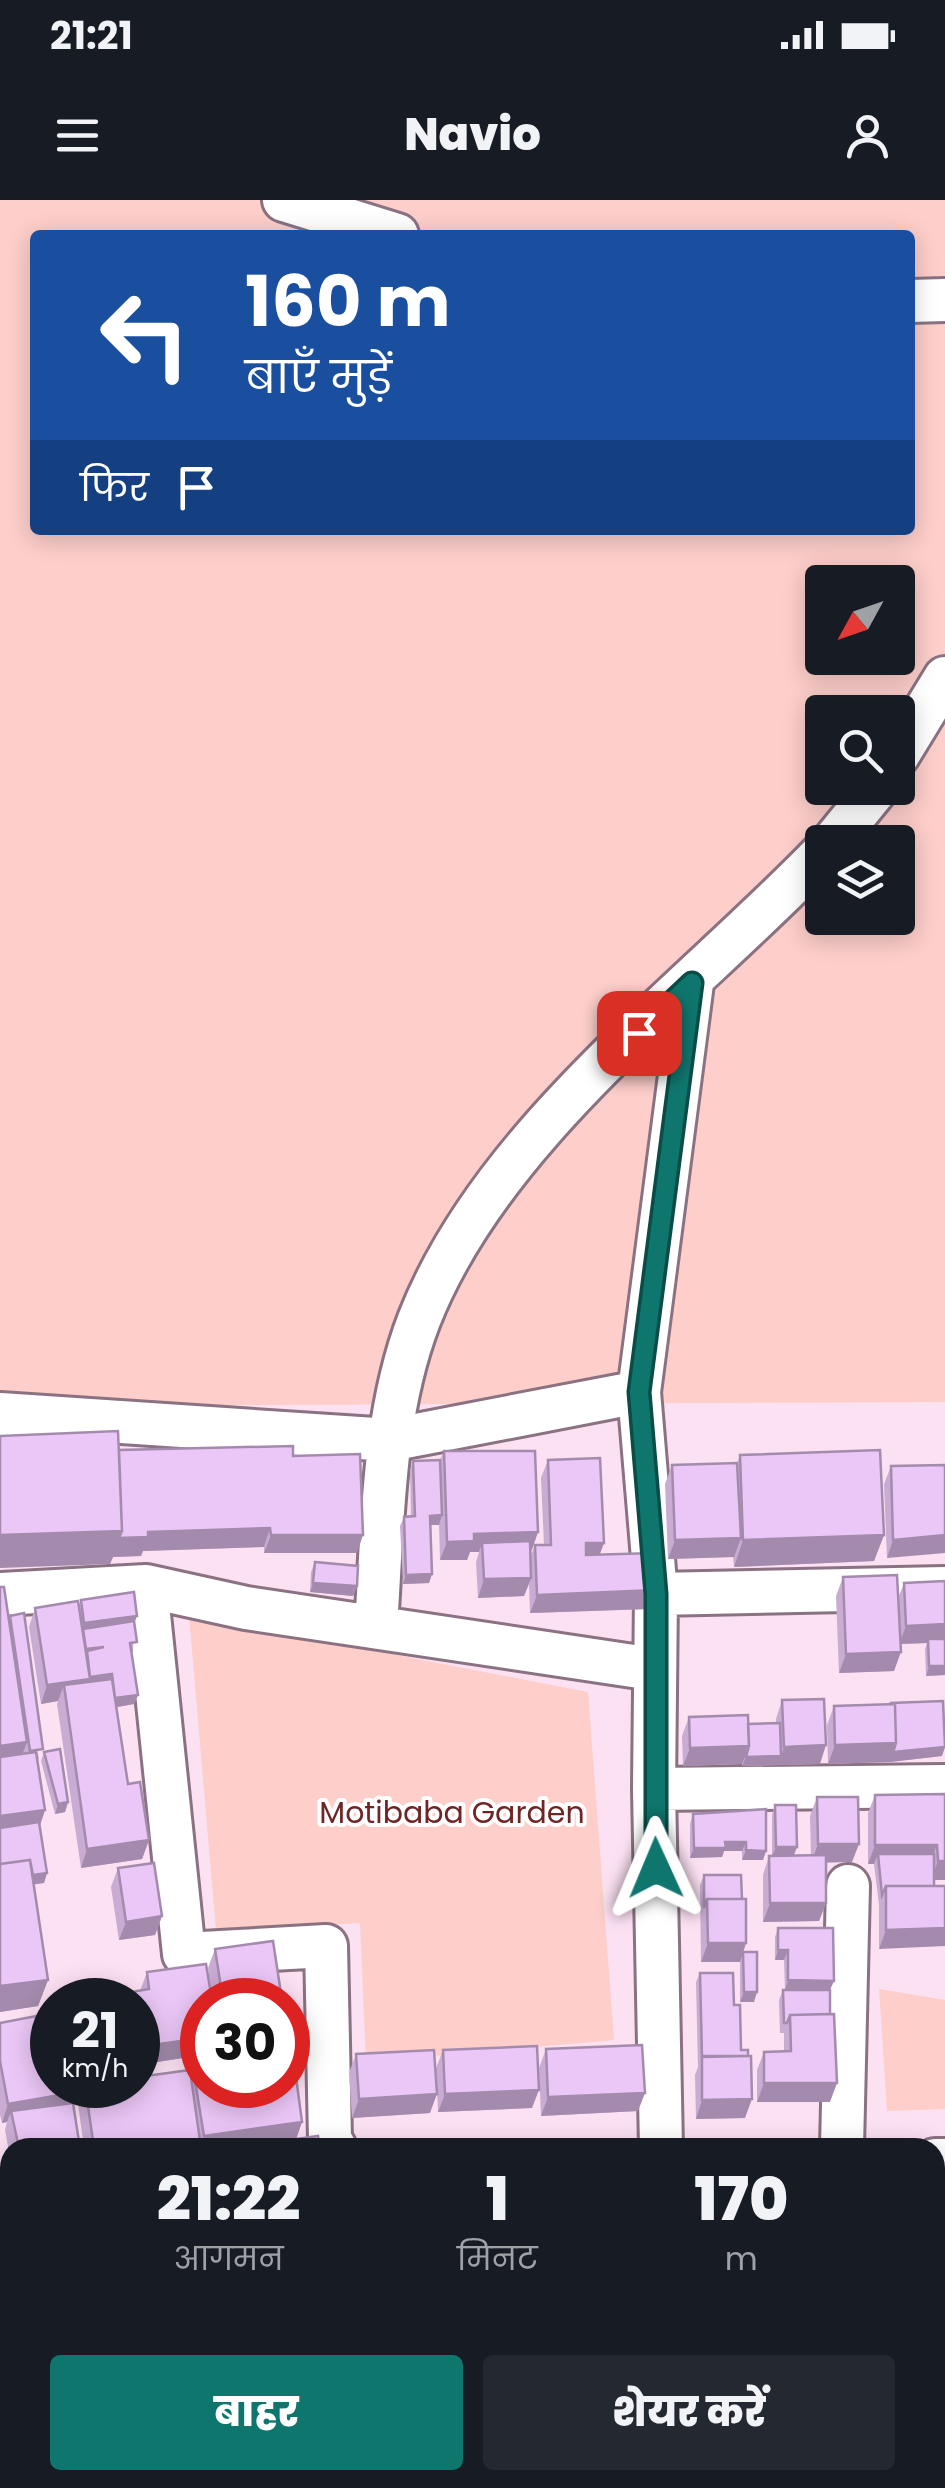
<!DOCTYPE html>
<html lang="hi">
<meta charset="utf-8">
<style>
:root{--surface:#171b24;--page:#242831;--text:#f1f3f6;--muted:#9ea1a6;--accent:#0f766e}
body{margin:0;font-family:Poppins,"Noto Sans Devanagari",sans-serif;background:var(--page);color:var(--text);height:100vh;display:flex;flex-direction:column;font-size:38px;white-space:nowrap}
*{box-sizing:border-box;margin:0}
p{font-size:32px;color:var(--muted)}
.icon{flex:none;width:55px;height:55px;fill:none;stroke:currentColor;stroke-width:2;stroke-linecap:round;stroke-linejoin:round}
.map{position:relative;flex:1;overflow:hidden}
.drawer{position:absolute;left:0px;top:1938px;width:945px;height:352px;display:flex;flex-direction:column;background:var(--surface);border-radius:30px 30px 0 0;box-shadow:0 5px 25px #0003}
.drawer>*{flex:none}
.banner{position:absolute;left:30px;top:30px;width:885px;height:305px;border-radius:10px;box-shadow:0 5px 25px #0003;background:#1a4fa0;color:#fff;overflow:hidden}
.needle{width:65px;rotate:230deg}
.tools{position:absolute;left:805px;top:365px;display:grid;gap:20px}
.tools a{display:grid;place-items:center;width:110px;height:110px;border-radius:10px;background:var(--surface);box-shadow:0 5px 25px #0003;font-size:50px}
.speed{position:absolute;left:30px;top:1778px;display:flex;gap:20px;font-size:50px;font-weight:700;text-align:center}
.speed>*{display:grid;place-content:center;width:130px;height:130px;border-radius:50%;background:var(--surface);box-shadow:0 5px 25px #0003;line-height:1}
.speed small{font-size:25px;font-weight:400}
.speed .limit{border:15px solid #d22;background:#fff;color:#111}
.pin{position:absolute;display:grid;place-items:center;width:85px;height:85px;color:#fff;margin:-42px;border-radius:20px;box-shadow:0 5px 15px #0006}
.me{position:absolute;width:110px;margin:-55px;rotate:359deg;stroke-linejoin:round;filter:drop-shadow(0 0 8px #0008)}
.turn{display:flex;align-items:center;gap:35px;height:210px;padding:0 50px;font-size:45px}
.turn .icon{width:130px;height:130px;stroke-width:2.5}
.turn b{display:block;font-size:70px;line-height:85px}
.then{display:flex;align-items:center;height:95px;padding:0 50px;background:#0003;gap:20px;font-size:38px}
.eta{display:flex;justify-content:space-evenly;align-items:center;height:170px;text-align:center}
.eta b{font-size:60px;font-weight:800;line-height:70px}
.primary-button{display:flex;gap:20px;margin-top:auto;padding:20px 50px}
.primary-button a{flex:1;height:115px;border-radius:10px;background:var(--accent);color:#fff;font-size:40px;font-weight:800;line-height:115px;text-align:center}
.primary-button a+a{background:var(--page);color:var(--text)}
.status{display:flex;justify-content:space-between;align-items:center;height:70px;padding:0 50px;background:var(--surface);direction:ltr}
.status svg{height:28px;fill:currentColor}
header{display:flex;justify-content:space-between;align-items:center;height:130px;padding:0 50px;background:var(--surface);font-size:45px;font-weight:800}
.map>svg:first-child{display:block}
.green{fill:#fdceca;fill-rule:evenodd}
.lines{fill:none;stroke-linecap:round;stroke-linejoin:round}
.street-casing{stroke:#8a7282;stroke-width:48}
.street{stroke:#fff;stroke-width:42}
.wall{fill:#caabd4}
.shaded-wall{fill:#a48bad}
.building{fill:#ebc7f7;stroke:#a48bad;stroke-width:2.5}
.route-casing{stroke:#0a4d48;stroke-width:25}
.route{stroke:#0f766e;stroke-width:18}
.labels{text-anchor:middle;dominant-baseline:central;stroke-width:8;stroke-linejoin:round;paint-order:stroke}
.park-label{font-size:30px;fill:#6f2425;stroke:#fff}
</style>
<div class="status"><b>21:21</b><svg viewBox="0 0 49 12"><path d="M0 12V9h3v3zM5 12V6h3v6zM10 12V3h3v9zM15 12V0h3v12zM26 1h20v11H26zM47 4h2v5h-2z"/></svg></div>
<header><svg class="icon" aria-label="menu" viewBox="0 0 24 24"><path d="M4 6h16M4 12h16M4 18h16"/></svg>Navio<svg class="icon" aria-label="person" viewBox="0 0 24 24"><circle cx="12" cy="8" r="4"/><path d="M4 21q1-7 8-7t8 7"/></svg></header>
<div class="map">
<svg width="945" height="2288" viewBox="0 0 945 2288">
<rect width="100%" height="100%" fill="#fce1f2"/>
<path class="green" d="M0,0H945V1202L0,1206ZM35,35H910V330H35ZM822,382H898V458H822ZM822,512H898V588H822ZM822,642H898V718H822Z
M189,1415L588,1492L614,1840L366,1862L360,1723L216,1731Z
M879,1789L945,1800V1909L887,1911Z"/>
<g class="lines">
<g class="street-casing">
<path id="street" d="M284,0L397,35
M910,101L945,100
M898,555L945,478
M833,642L877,588
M0,1214L390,1240L639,1192
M146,1386L184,1754L326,1746L330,1939L335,1948
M0,1394L146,1386L246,1408L653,1469
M656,1394L945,1388
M376,1426C383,1325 382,1216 419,1120C491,935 687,794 822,654
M654,1589L945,1586
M661,1948L654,1589L656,1394L639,1192L692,783
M842,1948L848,1686
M935,1960H945
M0,2075L10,2074
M935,2127L945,2126
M338,2280L339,2288
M164,2288V2280"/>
</g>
<use href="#street" class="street"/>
</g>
<path class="wall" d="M119,1250L293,1256L357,1353H264V1347L143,1351L141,1356L113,1357L110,1364Z
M444,1251L532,1350H530V1357L535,1345H544L541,1278L548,1260L604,1343L600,1354L656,1390L649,1409L530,1413L529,1384L524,1396L478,1398L476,1362L479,1352H470L467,1360H440L439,1324L430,1325L432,1374L429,1383L403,1384L400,1326L404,1317L411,1316L410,1270L413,1261L440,1260Z
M740,1255L884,1335L874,1361L734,1367L733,1357L668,1359L665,1284L672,1265L737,1263Z
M945,1265L887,1358L884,1284L891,1266Z
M315,1362L357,1386L353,1396L310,1392L311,1372Z
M843,1377L898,1398L904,1383L945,1475L926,1476L925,1449L927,1443L900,1444L894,1471L839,1473L836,1396Z
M0,1387L9,1418L39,1559H38L45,1610L40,1625L47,1673L44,1683L34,1684L48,1780L38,1806L0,1812Z
M81,1400L137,1416L134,1423L133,1452H131L138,1495L134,1504L116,1507L128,1584L149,1640L142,1659L81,1668L57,1504L58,1501L41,1504L29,1427L35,1408L79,1405Z
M782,1500L820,1564L742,1566V1564L683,1566L682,1536L689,1517L748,1524L776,1523V1519Z
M834,1506L942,1556L890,1562L828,1564L827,1525Z
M44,1552L68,1602L65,1612L55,1614L41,1561Z
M945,1594V1680H934L879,1749V1705L874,1664H868V1613L875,1595Z
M817,1597L852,1662H826V1703L819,1721L763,1722V1675L769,1656H772V1615L775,1605L797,1647L794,1656H811L810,1616Z
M693,1614L766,1651L763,1660H742V1651H724L722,1657L690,1658V1624Z
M118,1668L162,1716L155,1735L119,1740L111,1687Z
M704,1675L742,1699L746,1743L743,1752L754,1802H740V1762H701L700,1685Z
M778,1728L830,1790V1902H757V1870L764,1852L784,1851V1833H780L779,1800L783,1790H785L784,1760H775V1737Z
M215,1749L282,1800H213L208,1768Z
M147,1772L202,1800V1855L138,1865V1800H118L120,1794L140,1791Z
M700,1773L734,1805L741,1850L745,1918L696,1919L695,1875L698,1867L696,1782Z
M0,1823L67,1903L80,1948H10V1957L5,1930L7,1922L2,1923L0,1915Z
M546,1849L638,1911L541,1916L539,1868Z
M443,1850L532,1908L438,1912L436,1868Z
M356,1854L430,1913L352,1918L349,1873Z
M192,1862L302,1922L296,1939L320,1948H84L78,1904L85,1885L190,1870Z
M6,2108H10V2206H9L0,2156V2125Z
M21,2280H156L157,2288H34L37,2280L22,2283Z
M185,2280H330L331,2288H185Z
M367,2280H498L501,2288H364Z
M602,2280H648L646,2288H606Z"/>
<path class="shaded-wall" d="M442,1315L439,1325H427L430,1316Z
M270,1328L264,1347L143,1351L141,1356L113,1357L110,1364L0,1368V1335L122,1331L148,1332Z
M538,1332L532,1350L483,1352L482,1343L479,1352H470L467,1360H440L447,1342L474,1334Z
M271,1335H363L357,1353H264Z
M884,1335L874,1361L734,1367L743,1340Z
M945,1335V1353L887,1358L893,1340Z
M741,1338L734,1357L668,1359L675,1340Z
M586,1343H604L597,1361L579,1362Z
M432,1374L429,1383L403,1384L406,1375Z
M531,1378L524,1396L478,1398L484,1379Z
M313,1383L357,1386L353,1396L310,1392Z
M656,1390L649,1409L530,1413L537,1395Z
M137,1416L133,1426L81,1433L84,1423Z
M945,1424V1442L928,1439L927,1443L899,1444L906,1426Z
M901,1452L894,1471L839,1473L846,1454Z
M929,1466H945V1475L926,1476Z
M112,1474L108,1484L64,1485L58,1501L41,1504L47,1485Z
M138,1495L134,1504L112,1508L115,1498Z
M27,1542L17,1568L0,1571V1546Z
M896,1543L945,1547L942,1556L890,1562L828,1564L835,1545Z
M826,1545L820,1564L742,1566L746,1557L781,1556L784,1547Z
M749,1546L742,1564L683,1566L690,1548Z
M68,1602L65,1612L55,1614L58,1604Z
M45,1610L39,1628L0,1634V1616Z
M149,1640L142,1659L81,1668L87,1649Z
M725,1642H746L742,1651H724L722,1657L690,1658L694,1648Z
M818,1644H859L852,1662L811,1663Z
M875,1645H937L930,1663L878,1654L874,1664H868Z
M776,1647H797L793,1656H772Z
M746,1650L766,1651L763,1660H742Z
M938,1661H945V1680H931Z
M47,1673L44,1683L0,1689V1680Z
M770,1703H826L819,1721L763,1722Z
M162,1716L155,1735L119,1740L126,1722Z
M945,1728V1746L879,1749L886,1730Z
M708,1743H746L740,1762H701Z
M778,1750H788L784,1760H775Z
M48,1780L38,1806L0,1812V1786Z
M788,1780L834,1781L830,1790H785Z
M744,1792H757L754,1802H740Z
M202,1838V1855L138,1865V1847Z
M764,1883H837L830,1902H757Z
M539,1890L532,1908L438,1912L445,1894Z
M71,1893L64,1912L11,1911L7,1922L2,1923L8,1904Z
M645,1893L638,1911L541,1916L548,1897Z
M437,1894L430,1913L352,1918L359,1899Z
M752,1899L745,1918L696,1919L702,1900Z
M302,1922L293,1948H200L204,1936Z
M935,2013H944L940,2023H935Z
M935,2069H945V2088L935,2087Z"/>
<path class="building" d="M118,1231L122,1331L0,1335V1236Z
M293,1246V1256L360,1254L363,1335H271L270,1328L148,1332V1337L119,1338L122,1331L119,1250Z
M880,1250L884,1335L743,1340L740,1255Z
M444,1251H535L538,1332L474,1334V1341L447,1342Z
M600,1258L604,1343H586V1355L654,1353L656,1390L537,1395L535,1345H551L548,1260Z
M440,1260L442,1315L430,1316L432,1374L406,1375L404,1317L415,1316L413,1261Z
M737,1263L741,1338L675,1340L672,1265Z
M945,1265V1335L893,1340L891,1266Z
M530,1341L531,1378L484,1379L482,1343Z
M315,1362L358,1366L357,1386L313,1383Z
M897,1375L901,1452L846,1454L843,1377Z
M945,1381V1424L906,1426L904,1383Z
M0,1387H4L27,1542L0,1546Z
M134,1392L137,1416L84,1423L81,1400Z
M78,1401L90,1479L47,1485L35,1408Z
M24,1413L43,1549L30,1551L10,1416Z
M134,1421L137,1442L130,1443L138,1495L115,1498L112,1474L90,1477L87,1451L104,1447L86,1449L83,1429Z
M928,1439H945V1466H929Z
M112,1479L128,1584L140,1582L149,1640L87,1649L64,1485Z
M824,1499L826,1545L784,1547L782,1500Z
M943,1501L945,1547L893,1552L896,1543L895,1504H891V1503Z
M895,1504L896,1543L835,1545L834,1506Z
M748,1515L749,1546L690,1548L689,1517Z
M780,1523L781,1556L746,1557L749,1546L748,1524Z
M60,1549L68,1602L58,1604L44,1552Z
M36,1552L45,1610L0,1616V1557Z
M945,1594V1661H938L937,1645H875V1595Z
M817,1597H858L859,1644H818Z
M775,1605H796L797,1647H776Z
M766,1609V1651L746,1650V1642H725L726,1648H694L693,1614Z
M39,1622L47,1673L33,1675L30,1660L0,1664V1628Z
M878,1654H934V1686H886L882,1695Z
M826,1655V1703H770L769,1656Z
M30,1660L48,1780L0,1786V1664Z
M154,1663L162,1716L126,1722L118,1668Z
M704,1675H741L742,1699H707L704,1708Z
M886,1686H945V1728L886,1730Z
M707,1699H746V1743H708Z
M778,1728H833L834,1781L788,1780V1750H778Z
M273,1741L282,1800H223L215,1749Z
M743,1752H757V1792H744Z
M206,1764L212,1800H202V1838L138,1847V1800H121L120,1794L149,1789L147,1772Z
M700,1773H733L734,1805H740L741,1850H748V1856L702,1857Z
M783,1790H830V1814L790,1815L787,1823H784Z
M52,1813V1885H70L71,1893L8,1904L0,1861V1823Z
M834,1814L837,1883H764V1852L791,1851L790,1815Z
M642,1845L645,1893L548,1897L546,1849Z
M537,1846L539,1890L445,1894L443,1850Z
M292,1847L302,1922L204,1936L192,1862L202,1860V1885H288V1848Z
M434,1850L437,1894L359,1899L356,1854Z
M702,1856H751L752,1899L702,1900Z
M190,1870L201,1948H94L85,1885H138V1877Z
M73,1903L80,1948H19L11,1911Z
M318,1936L320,1948H297L296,1939Z
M935,1974H943L944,2013H935Z
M935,2029H945V2069H935Z
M6,2108H10V2131Z
M42,2280H156L157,2288H43Z
M199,2280H330L331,2288H199Z
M373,2280H419L422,2288H376Z
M419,2280H444L448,2288H422Z
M451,2280H498L501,2288H454Z
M531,2280H601L604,2288H510Z
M610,2280H648L649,2282L633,2288H613Z"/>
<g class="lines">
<g class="route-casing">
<path id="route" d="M639,833L692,783L639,1192L656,1394V1668"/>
</g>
<use href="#route" class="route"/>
</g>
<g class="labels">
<g class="park-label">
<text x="452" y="1612">Motibaba Garden</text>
</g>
</g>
</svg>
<div class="tools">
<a><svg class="needle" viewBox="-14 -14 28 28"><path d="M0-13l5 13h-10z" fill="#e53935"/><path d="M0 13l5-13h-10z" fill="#9ea1a6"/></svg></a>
<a><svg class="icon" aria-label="search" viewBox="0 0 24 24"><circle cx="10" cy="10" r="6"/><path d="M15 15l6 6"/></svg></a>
<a><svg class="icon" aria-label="layers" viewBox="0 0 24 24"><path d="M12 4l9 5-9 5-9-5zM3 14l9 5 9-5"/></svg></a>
</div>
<div class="speed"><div>21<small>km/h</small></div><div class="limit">30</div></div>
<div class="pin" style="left:639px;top:833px;background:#d93025"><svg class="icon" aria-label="arrive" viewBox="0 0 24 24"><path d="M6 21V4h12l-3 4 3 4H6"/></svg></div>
<svg class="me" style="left:656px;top:1668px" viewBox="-20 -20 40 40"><path d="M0-17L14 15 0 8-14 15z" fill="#0f766e" stroke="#fff" stroke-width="4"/></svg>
<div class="banner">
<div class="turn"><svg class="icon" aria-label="left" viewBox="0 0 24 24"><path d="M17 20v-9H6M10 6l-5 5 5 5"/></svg><div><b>160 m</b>बाएँ मुड़ें</div></div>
<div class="then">फिर<svg class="icon" aria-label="arrive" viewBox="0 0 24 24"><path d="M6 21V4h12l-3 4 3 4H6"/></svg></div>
</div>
<section class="drawer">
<div class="eta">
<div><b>21:22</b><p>आगमन</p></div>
<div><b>1</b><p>मिनट</p></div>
<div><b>170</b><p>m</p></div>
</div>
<div class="primary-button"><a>बाहर</a><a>शेयर करें</a></div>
</section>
</div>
